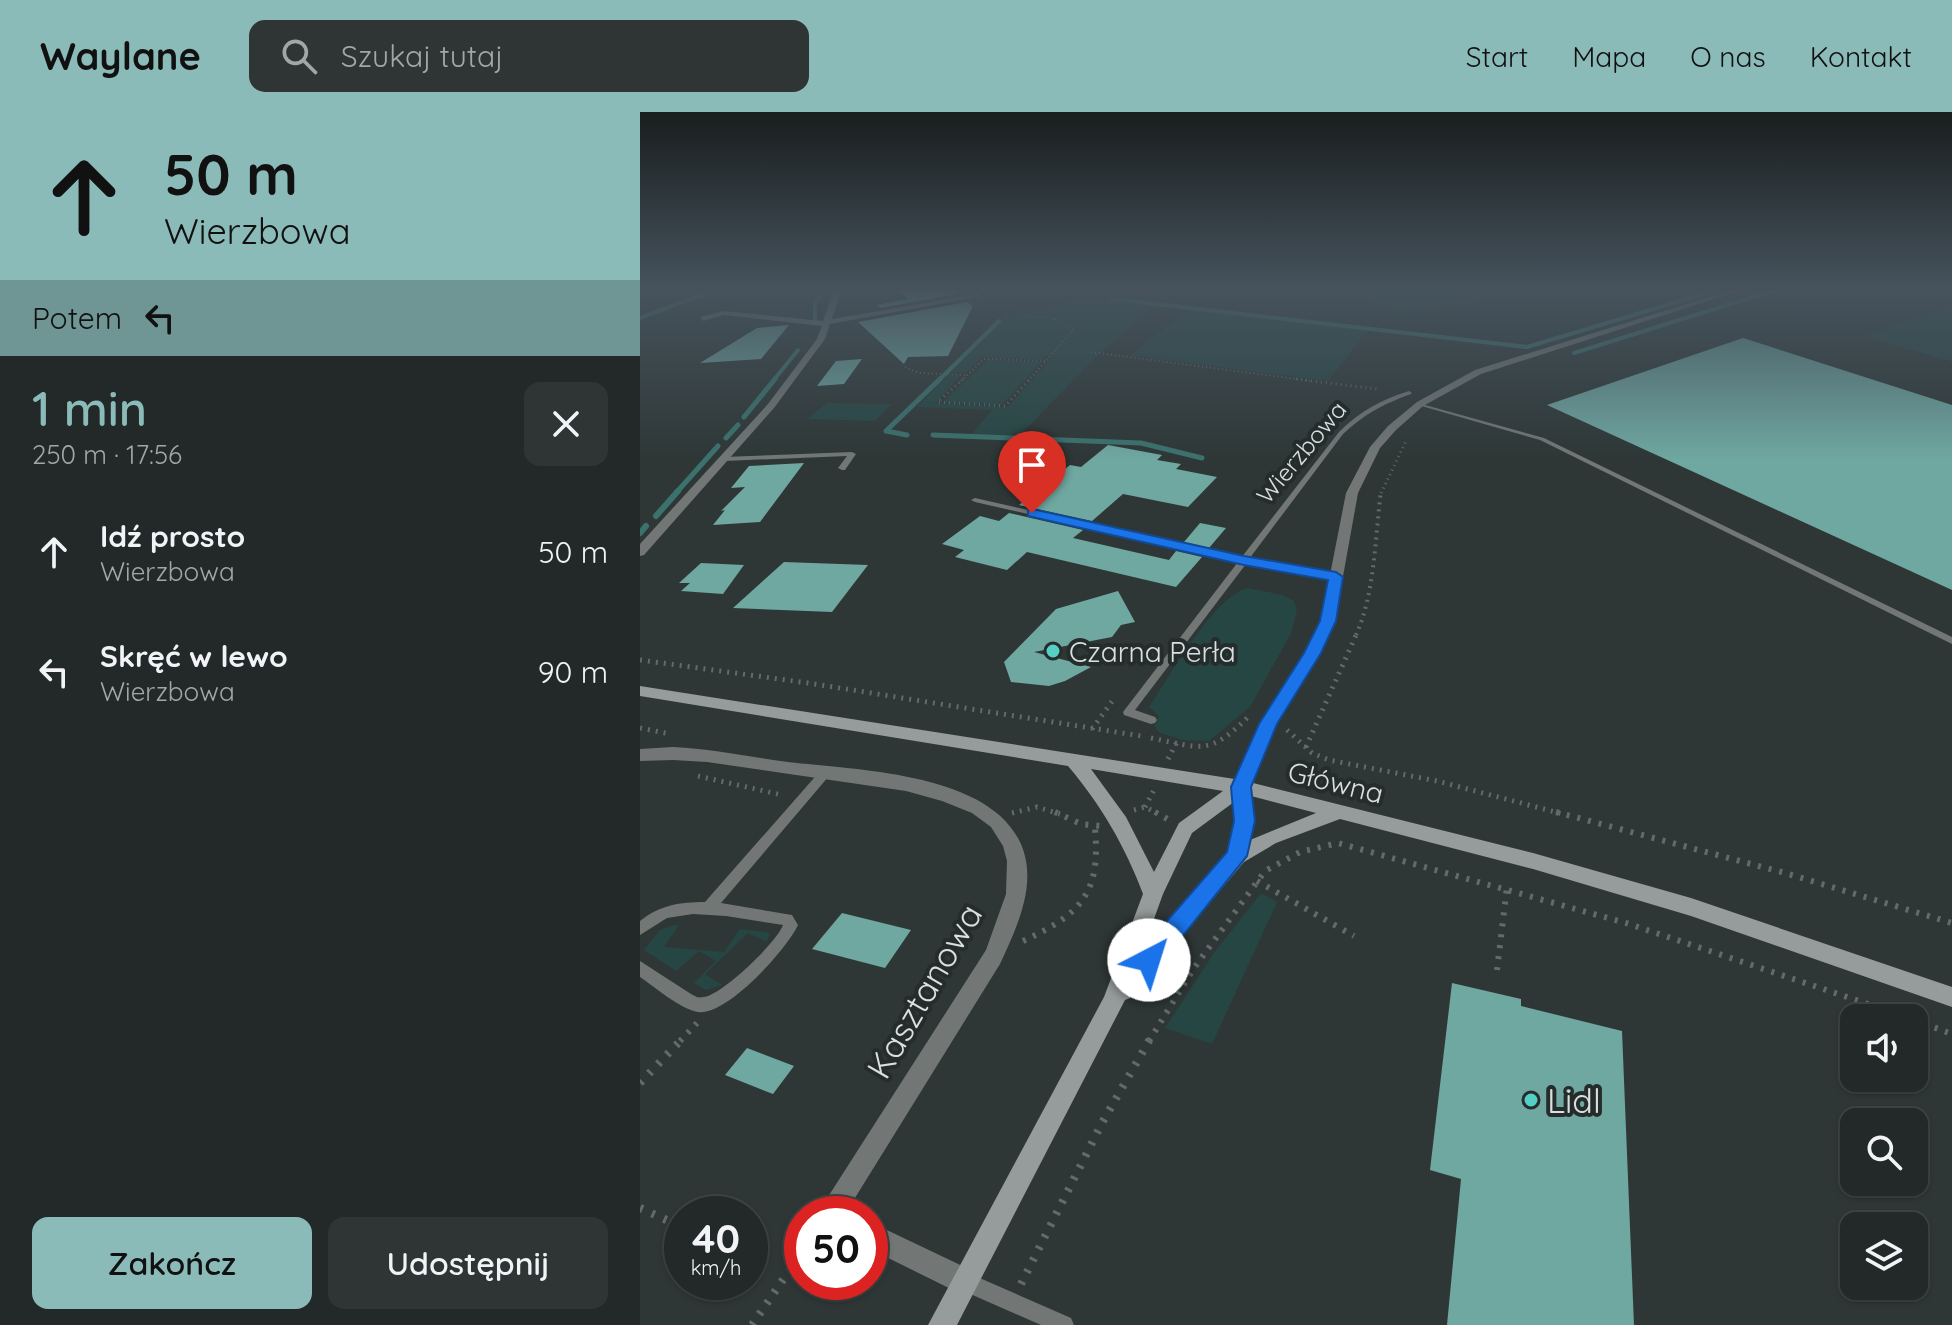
<!DOCTYPE html>
<html lang="pl">
<meta charset="utf-8">
<style>
:root{--surface:#222928;--page:#2e3534;--text:#f1f3f6;--muted:#a2a6a8;--line:#3f4545;--accent:#8bbbb9}
body{margin:0;font-family:Quicksand,sans-serif;background:var(--page);color:var(--text);height:100vh;display:flex;flex-direction:column;font-size:30px;white-space:nowrap}
*{box-sizing:border-box;margin:0}
p{font-size:26px;color:var(--muted)}
.icon{flex:none;width:44px;height:44px;fill:none;stroke:currentColor;stroke-width:2;stroke-linecap:round;stroke-linejoin:round}
.map{position:relative;flex:1;overflow:hidden}
.details{display:flex;flex-direction:column;background:var(--surface);width:640px}
.details>*{flex:none}
.guide{background:#8bbbb9;color:#111;overflow:hidden}
.fabs{position:absolute;left:1200px;top:892px;display:grid;gap:16px}
.fabs a{display:grid;place-items:center;width:88px;height:88px;border-radius:16px;background:var(--surface);box-shadow:0 2px 6px #0004,0 0 0 2px var(--line);font-size:40px}
.speed{position:absolute;left:24px;top:1084px;display:flex;gap:16px;font-size:40px;font-weight:700;text-align:center}
.speed>*{display:grid;place-content:center;width:104px;height:104px;border-radius:50%;background:var(--surface);box-shadow:0 2px 6px #0004,0 0 0 2px var(--line);line-height:1}
.speed small{font-size:20px;font-weight:400}
.speed .limit{border:12px solid #d22;background:#fff;color:#111}
.pin{position:absolute;display:grid;place-items:center;width:68px;height:68px;color:#fff;margin:-82px -34px;border-radius:50% 50% 50% 0;rotate:-45deg;box-shadow:0 0 8px #0007}
.pin .icon{rotate:45deg}
.me{position:absolute;width:88px;margin:-44px;rotate:40deg;stroke-linejoin:round;filter:drop-shadow(0 0 6px #0008)}
.turn{display:flex;align-items:center;gap:28px;height:168px;padding:0 32px;font-size:36px}
.turn .icon{width:104px;height:104px;stroke-width:2.5}
.turn b{display:block;font-size:56px;line-height:68px}
.then{display:flex;align-items:center;height:76px;padding:0 32px;background:#0003;gap:16px;font-size:30px}
.round{display:grid;place-items:center;flex:none;width:84px;height:84px;border-radius:16px;background:var(--page)}
.headline{display:flex;align-items:center;justify-content:space-between;height:136px;padding:0 32px}
h1{font-size:48px;font-weight:600;line-height:60px;color:var(--accent)}
.button{display:flex;gap:16px;margin-top:auto;padding:16px 32px}
.button a{flex:1;height:92px;border-radius:16px;background:var(--accent);color:#111;font-size:32px;font-weight:600;line-height:92px;text-align:center}
.button a+a{background:var(--page);color:var(--text)}
ul{padding:0;list-style:none}
li{display:flex;align-items:center;gap:24px;height:120px;padding:0 32px}
li div{flex:1}
li b{display:block;font-size:30px}
li em{font-style:normal}
header{display:flex;align-items:center;gap:48px;box-sizing:border-box;height:112px;padding:0 40px;background:var(--accent);color:#111}
header strong{font-size:38px}
nav{display:flex;gap:44px;margin-inline-start:auto;font-size:28px}
.search{width:560px;height:72px;background:var(--page);display:flex;align-items:center;gap:20px;box-sizing:border-box;padding:0 28px;border-radius:16px;color:var(--muted);font-size:30px}
main{display:flex;flex:1;min-height:0}
.map>svg:first-child{display:block}
.green{fill:#264643}
.lines{fill:none;stroke-linecap:round;stroke-linejoin:round}
.stream-far2{stroke:#3b726e;stroke-width:4}
.stream-far1{stroke:#3b726e;stroke-width:5}
.stream{stroke:#3b726e;stroke-width:6}
.building{fill:#6fa7a1}
.path-far5{stroke:#636b6a;stroke-width:2;stroke-dasharray:1 3;stroke-linecap:butt}
.path-far4{stroke:#636b6a;stroke-width:3;stroke-dasharray:1 4;stroke-linecap:butt}
.path-far3{stroke:#636b6a;stroke-width:4;stroke-dasharray:2 5;stroke-linecap:butt}
.path-far2{stroke:#636b6a;stroke-width:5;stroke-dasharray:2 6;stroke-linecap:butt}
.path-far1{stroke:#636b6a;stroke-width:6;stroke-dasharray:3 8;stroke-linecap:butt}
.path{stroke:#636b6a;stroke-width:8;stroke-dasharray:3 10;stroke-linecap:butt}
.service{fill:#727776;fill-rule:evenodd}
.minor{fill:#727776;fill-rule:evenodd}
.secondary{fill:#959c9b;fill-rule:evenodd}
.route{fill:#1a73e8;stroke:#114b97;stroke-width:2}
.poi-dot{fill:#55cec4;stroke:#242c2c;stroke-width:3}
.labels{text-anchor:middle;dominant-baseline:central;stroke-width:8;stroke-linejoin:round;paint-order:stroke}
.far-street-label{font-size:24px;fill:#dae0df;stroke:#242c2c}
.poi-label{font-size:28px;fill:#dae0df;stroke:#242c2c;text-anchor:start}
.street-label{font-size:28px;fill:#dae0df;stroke:#242c2c}
.near-street-label{font-size:34px;fill:#dae0df;stroke:#242c2c}
.near-poi-label{font-size:34px;fill:#dae0df;stroke:#242c2c;text-anchor:start}
</style>
<header>
<strong>Waylane</strong>
<div class="search"><svg class="icon" aria-label="search" viewBox="0 0 24 24"><circle cx="10" cy="10" r="6"/><path d="M15 15l6 6"/></svg>Szukaj tutaj</div>
<nav><a>Start</a><a>Mapa</a><a>O nas</a><a>Kontakt</a></nav>
</header>
<main>
<section class="details">
<div class="guide">
<div class="turn"><svg class="icon" aria-label="ahead" viewBox="0 0 24 24"><path d="M12 20V5M6 11l6-6 6 6"/></svg><div><b>50 m</b>Wierzbowa</div></div>
<div class="then">Potem<svg class="icon" aria-label="left" viewBox="0 0 24 24"><path d="M17 20v-9H6M10 6l-5 5 5 5"/></svg></div>
</div>
<div class="headline"><div><h1>1 min</h1><p>250 m · 17:56</p></div><a class="round"><svg class="icon" aria-label="close" viewBox="0 0 24 24"><path d="M6 6l12 12M18 6L6 18"/></svg></a></div>
<ul>
<li><svg class="icon" aria-label="ahead" viewBox="0 0 24 24"><path d="M12 20V5M6 11l6-6 6 6"/></svg><div><b>Idź prosto</b><p>Wierzbowa</p></div><em>50 m</em></li>
<li><svg class="icon" aria-label="left" viewBox="0 0 24 24"><path d="M17 20v-9H6M10 6l-5 5 5 5"/></svg><div><b>Skręć w lewo</b><p>Wierzbowa</p></div><em>90 m</em></li>
</ul>
<div class="button"><a>Zakończ</a><a>Udostępnij</a></div>
</section>
<div class="map">
<svg width="1312" height="1213" viewBox="0 0 1312 1213">
<rect width="100%" height="100%" fill="#2e3736"/>
<path class="green" d="M744,178H814L813,184L848,187C818,193 752,214 730,185Z
M456,186L515,193L457,244L378,325L331,323L352,298L277,295L308,263L320,264L296,291L368,295L414,243H407L402,248L342,245L326,261L303,260L367,203Z
M1312,193V250L1227,225Z
M550,197L728,218L688,269L490,243Z
M348,248L401,250L362,293L303,290Z
M187,291L252,292L235,309L167,307Z
M607,476L643,483L654,489L657,499L651,521L610,595L569,629L543,628L518,620L515,614L519,604L509,595C531,563 572,487 607,476Z
M621,781L637,790L572,932L525,916L574,841Z
M35,813H39L24,835L84,840L100,817L127,820L130,823L126,830L108,821L65,862L82,873L66,878L54,871L76,849L59,839L36,859L4,838L20,818Z"/>
<g class="lines">
<path class="stream-far2" d="M485,180L496,178
M472,187L887,235L1077,178
M0,206L75,178
M175,208V190L186,178
M934,241L1135,178
M133,269L158,238
M298,269L359,209"/>
<path class="stream-far1" d="M104,305L135,267
M267,323L246,319L300,267
M293,323L501,331L562,346
M86,326L98,313
M36,381L78,334"/>
<path class="stream" d="M16,404L38,379
M0,421L6,414"/>
</g>
<path class="building" d="M258,178H313L318,182L240,196L237,193L268,187Z
M327,190L333,194L308,244L268,245L264,252L218,210Z
M149,213L121,247L60,251L117,216Z
M1103,226L1312,293V478L907,293Z
M222,247L204,272L177,274L196,249Z
M468,333L522,343L517,348L541,352L536,357L577,365L548,395L483,382L452,409L379,393L430,353L441,355Z
M164,351L120,410L73,413L85,398L81,399L105,375L91,376L109,354Z
M369,401L443,418L433,426L529,448L536,439L562,445L536,475L387,440L367,458L315,445L324,438L302,432L340,404L359,409Z
M560,411L586,416L569,436L544,430Z
M144,450L228,453L192,500L93,496Z
M61,451L104,453L83,482L41,479L50,471H39Z
M478,479L495,510L481,513L472,525L394,540L451,555L425,569L409,574L371,570L364,550L416,497Z
M202,801L271,818L245,856L172,837Z
M812,871L881,887V894L982,919L994,1213H807L821,1067L790,1058Z
M107,936L154,954L133,982L85,963Z"/>
<g class="lines">
<path class="path-far5" d="M386,204L416,207
M451,240L672,269
M265,255L279,261L327,263
M321,269L344,247L405,249
M388,269L433,218L415,207"/>
<path class="path-far4" d="M323,267L298,290L365,294L390,267
M656,267L737,277
M741,381L767,327"/>
<path class="path-far3" d="M716,523C735,481 735,425 741,379"/>
<path class="path-far2" d="M0,548L168,571L501,624
M0,616L30,622
M452,617L473,588
M647,618L672,641L689,648L797,669L923,702
M511,626C561,636 569,644 608,605
M666,635L717,521
M528,647L537,630
M58,664L142,683
M505,695L514,678
M494,698L505,695L519,702
M372,701L397,695L420,702"/>
<path class="path-far1" d="M415,700L441,712L460,714
M515,700L529,708
M916,700L1145,761L1312,811
M617,769L714,824
M383,829C441,802 461,782 455,716
M857,858L867,775
M1274,908L1312,922
M40,929L57,911
M509,929L554,856L625,759L660,740L698,731L986,811L1270,906"/>
<path class="path" d="M0,971L42,927
M0,1096L33,1111
M381,1172L462,1011L510,927
M112,1213L162,1140"/>
<path class="service" d="M876,178H881L880,182H876Z
M769,279L772,281L771,282C745,291 723,303 703,322L609,447L696,462L699,463V467L606,452L495,598L515,605L517,608L515,611L511,612L484,603L483,600L598,450L335,390L331,388L335,386L601,446L699,320C719,300 742,287 769,279Z
M778,291L904,326L1312,525V532L900,328L778,293Z
M212,340L216,342L205,358H202L198,356L207,344L84,349L80,347L84,345Z
M185,657L189,658L191,661L189,664L81,791L152,803L158,813C147,837 87,904 58,900C40,897 15,875 0,865V849L51,882C57,885 57,886 64,885C83,882 137,830 143,813L86,804L53,802L27,806L0,823V809C20,793 40,790 65,790L181,658Z
M326,1160L431,1206L434,1213H401L319,1177L316,1170L319,1163Z"/>
<path class="minor" d="M194,178H201L192,207L338,182L342,184L190,212L185,227L134,296L4,443L0,444V432L128,292L177,227L182,214L84,203L63,209L60,205L84,199L183,209Z
M1091,178H1102L841,262L783,294L756,318L740,336L718,381L695,509L679,541L636,613L607,680H595L592,675L620,612L665,541L681,509L706,381L730,335L748,314L777,290L835,258Z
M33,635C72,637 110,645 148,650C215,658 347,660 380,730C399,770 377,815 360,852L205,1102H177L346,838L366,782L367,749L363,734L351,715L332,701L302,689L266,679L67,650L33,648L0,649V637Z
M230,1110L335,1160L339,1170L335,1180L325,1184L230,1137Z"/>
<path class="secondary" d="M0,574L601,668L893,741L1051,786L1312,875V895L1051,804L893,757L700,707L636,731L604,750L490,886L485,888L317,1213H288L464,885L503,782C485,734 461,693 428,654L0,584ZM451,657L583,679L539,711L514,760L486,705ZM611,684L676,701L610,728L614,709ZM594,690L596,709L588,741L502,840L523,782L552,721Z"/>
</g>
<linearGradient id="sky" x2="0" y2="1"><stop stop-color="#191e1e"/><stop offset="0.51" stop-color="#46535d"/><stop offset="1" stop-color="#46535d" stop-opacity="0"/></linearGradient>
<rect width="1312" height="348" fill="url(#sky)"/>
<path class="route" d="M392,397L604,444L696,460L703,465L696,509L681,541L637,612L611,675L615,709L607,744L517,856L509,859L500,856L497,848L500,840L587,740L594,709L591,675L619,612L664,541L680,509L688,468L604,453L388,404V398Z"/>
<g class="poi-dot">
<circle cx="413" cy="539" r="8"/>
<circle cx="891" cy="988" r="8"/>
</g>
<g class="labels">
<g class="far-street-label">
<text transform="translate(661 340) rotate(-50)">Wierzbowa</text>
</g>
<g class="poi-label">
<text x="429" y="539">Czarna Perła</text>
</g>
<g class="street-label">
<text transform="translate(696 670) rotate(14)">Główna</text>
</g>
<g class="near-street-label">
<text transform="translate(284 879) rotate(-60)">Kasztanowa</text>
</g>
<g class="near-poi-label">
<text x="907" y="988">Lidl</text>
</g>
</g>
</svg>
<div class="fabs">
<a><svg class="icon" aria-label="sound" viewBox="0 0 24 24"><path d="M4 9h4l5-4v14l-5-4H4zM17 9q2 3 0 6"/></svg></a>
<a><svg class="icon" aria-label="search" viewBox="0 0 24 24"><circle cx="10" cy="10" r="6"/><path d="M15 15l6 6"/></svg></a>
<a><svg class="icon" aria-label="layers" viewBox="0 0 24 24"><path d="M12 4l9 5-9 5-9-5zM3 14l9 5 9-5"/></svg></a>
</div>
<div class="speed"><div>40<small>km/h</small></div><div class="limit">50</div></div>
<div class="pin" style="left:392px;top:401px;background:#d93025"><svg class="icon" aria-label="arrive" viewBox="0 0 24 24"><path d="M6 21V4h12l-3 4 3 4H6"/></svg></div>
<svg class="me" style="left:509px;top:848px" viewBox="-20 -20 40 40"><circle r="19" fill="#fff"/><path d="M0-13L10 11 0 6-10 11z" fill="#1a73e8"/></svg>
</div>
</main>
